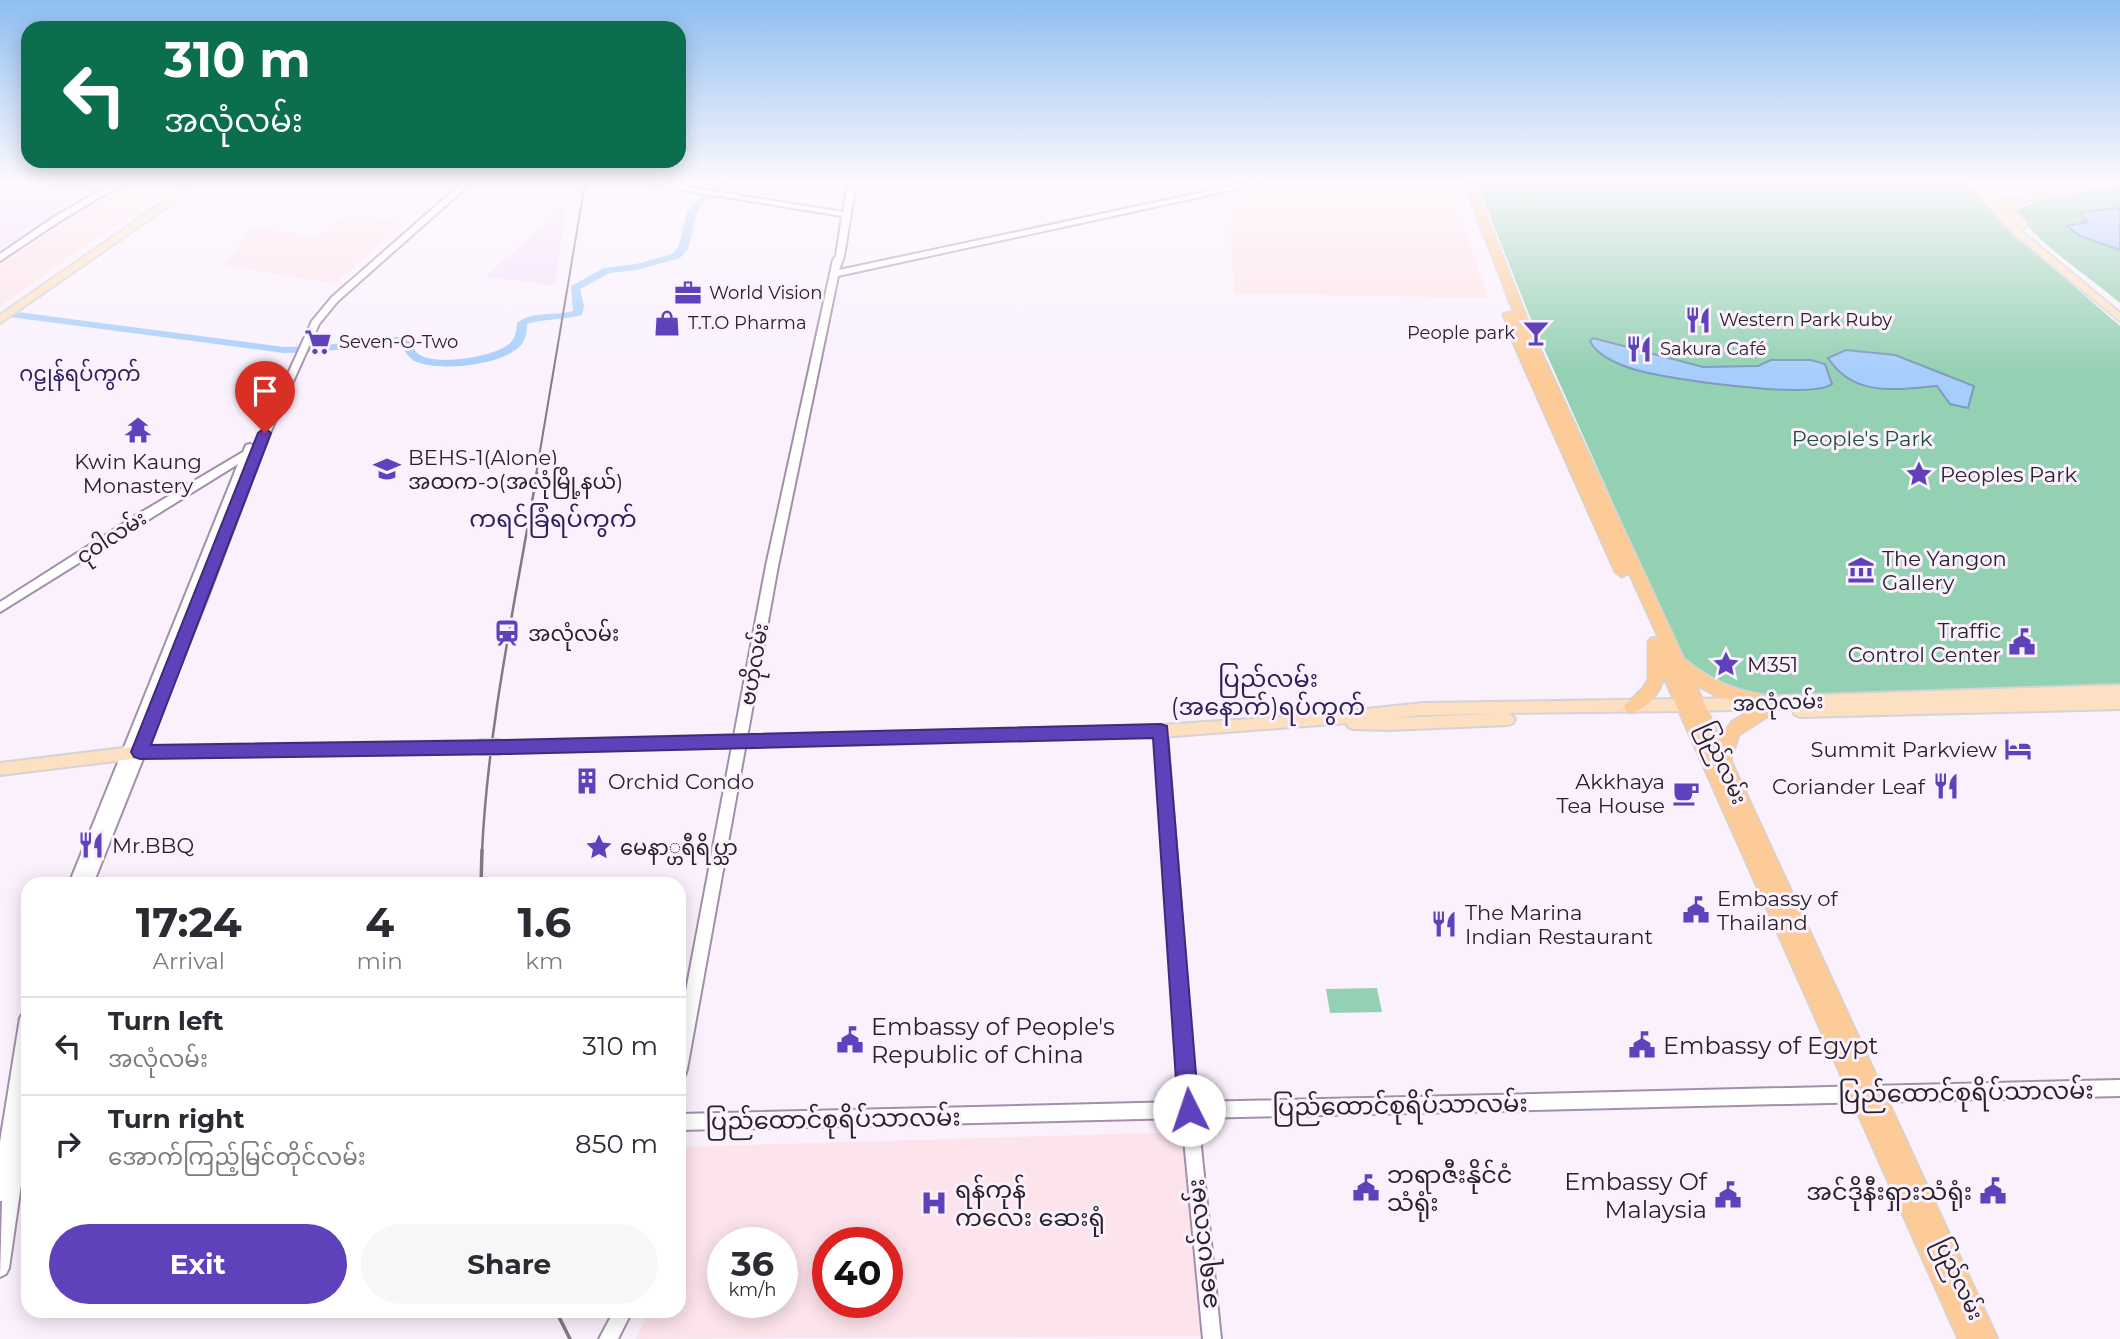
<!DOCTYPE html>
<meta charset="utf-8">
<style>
:root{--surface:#fff;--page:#f7f7f7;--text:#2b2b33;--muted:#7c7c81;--line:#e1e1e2;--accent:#5f42bb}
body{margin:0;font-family:Montserrat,"Noto Sans Myanmar",sans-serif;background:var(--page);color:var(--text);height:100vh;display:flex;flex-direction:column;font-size:26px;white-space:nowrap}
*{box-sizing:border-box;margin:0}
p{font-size:23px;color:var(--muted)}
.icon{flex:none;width:38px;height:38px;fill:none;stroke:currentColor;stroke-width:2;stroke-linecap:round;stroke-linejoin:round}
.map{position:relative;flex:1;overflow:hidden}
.panel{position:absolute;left:21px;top:877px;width:665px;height:441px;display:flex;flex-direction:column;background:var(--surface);border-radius:21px;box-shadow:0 4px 18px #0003}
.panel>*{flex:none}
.guide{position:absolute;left:21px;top:21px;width:665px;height:147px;border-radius:21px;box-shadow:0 4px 18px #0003;background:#0b6e4f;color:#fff;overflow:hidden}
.speed{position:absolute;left:707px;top:1227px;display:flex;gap:14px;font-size:35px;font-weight:700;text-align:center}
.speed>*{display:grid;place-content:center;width:91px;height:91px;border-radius:50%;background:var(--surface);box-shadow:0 4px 18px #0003;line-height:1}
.speed small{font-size:18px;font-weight:400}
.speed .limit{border:10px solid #d22;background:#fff;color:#111}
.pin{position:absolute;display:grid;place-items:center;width:60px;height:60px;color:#fff;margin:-72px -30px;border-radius:50% 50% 50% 0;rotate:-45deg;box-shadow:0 0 7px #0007}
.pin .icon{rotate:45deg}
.me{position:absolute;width:77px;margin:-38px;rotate:356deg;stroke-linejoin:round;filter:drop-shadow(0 0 5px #0008)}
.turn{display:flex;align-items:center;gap:24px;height:147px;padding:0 28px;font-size:32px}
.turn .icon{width:91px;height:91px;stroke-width:2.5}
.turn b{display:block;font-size:49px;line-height:60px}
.eta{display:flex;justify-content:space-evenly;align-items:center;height:119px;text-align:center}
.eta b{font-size:42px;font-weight:700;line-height:49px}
.primary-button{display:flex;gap:14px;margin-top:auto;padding:14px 28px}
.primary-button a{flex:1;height:80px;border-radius:42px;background:var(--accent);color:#fff;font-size:28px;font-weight:700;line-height:80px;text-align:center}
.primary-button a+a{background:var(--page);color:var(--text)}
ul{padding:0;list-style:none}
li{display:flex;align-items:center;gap:21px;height:98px;padding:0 28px;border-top:2px solid var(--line)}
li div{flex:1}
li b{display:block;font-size:26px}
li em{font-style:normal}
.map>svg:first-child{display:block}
.commercial{fill:#fee3e7}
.built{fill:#f5e0fd}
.medical{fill:#fde3eb;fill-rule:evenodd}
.green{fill:#94d1b3}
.water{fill:#a7cefb;stroke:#819abd;stroke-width:2}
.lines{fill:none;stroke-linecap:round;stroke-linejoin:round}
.river{fill:#a7cefb;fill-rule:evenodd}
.secondary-casing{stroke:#a38fab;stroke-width:4}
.primary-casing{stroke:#d4d3d5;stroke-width:4}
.highway-casing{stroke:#d4d3d5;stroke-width:3}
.secondary{fill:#fff;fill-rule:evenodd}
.primary{fill:#fde0c1;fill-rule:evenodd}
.highway{fill:#fccb97;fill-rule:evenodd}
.rail-far2{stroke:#817984;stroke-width:2}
.rail-far1{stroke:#817984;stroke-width:2.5}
.rail{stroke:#817984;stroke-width:3.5}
.primary-bridge-casing{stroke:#d4d3d5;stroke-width:18;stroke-linecap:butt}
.primary-bridge{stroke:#fde0c1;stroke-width:14}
.route{fill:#5f42bb;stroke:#3e2b7a;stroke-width:2}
.labels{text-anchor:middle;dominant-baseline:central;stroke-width:6;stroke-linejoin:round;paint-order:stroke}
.far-poi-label{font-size:18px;fill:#29212c;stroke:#faf1fd;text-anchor:start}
.far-quarter-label{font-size:21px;fill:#2e215b;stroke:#faf1fd}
.park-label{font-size:21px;fill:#204e3a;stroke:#faf1fd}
.poi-label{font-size:21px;fill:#29212c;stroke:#faf1fd;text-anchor:start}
.street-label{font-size:21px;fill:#29212c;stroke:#faf1fd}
.quarter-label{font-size:24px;fill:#2e215b;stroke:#faf1fd}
.near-poi-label{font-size:24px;fill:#29212c;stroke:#faf1fd;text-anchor:start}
.near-street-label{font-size:24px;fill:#29212c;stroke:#faf1fd}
</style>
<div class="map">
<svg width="2120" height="1339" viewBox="0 0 2120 1339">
<rect width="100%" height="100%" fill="#faf1fd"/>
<path class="commercial" d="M125,183H175L0,306V264Z
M1283,183H1450L1488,298L1234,293L1229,195Z"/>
<path class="built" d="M0,183H112L56,215L0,253Z
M567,183H569L555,286L486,276L536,231L551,214Z"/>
<path class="medical" d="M349,212L403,224L334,284L224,265L252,227L308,235L322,234Z
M1183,1132L1202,1336L636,1339L649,1311H679V1163L682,1147ZM723,1242H782V1302H723ZM828,1242H887V1302H828Z"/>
<path class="green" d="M1477,183H1966L2015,235L2120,326V685L1739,696L1705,680L1682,657L1530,317Z
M2120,184V303C2090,277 2034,242 2016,210L2042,200Z
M1377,988L1382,1012L1330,1013L1326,989Z"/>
<path class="water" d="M2120,208V250L2080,236L2067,226L2088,222L2081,213L2084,212Z
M1593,338L1703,367L1758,366L1771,360H1811L1825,364L1832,384C1812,400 1669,379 1640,371C1624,367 1597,357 1590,341Z
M1846,350L1895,355L1974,386L1968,408L1950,404L1937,386C1896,389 1854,398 1828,358Z"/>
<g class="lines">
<path class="river" d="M719,183H730L702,205L697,213L688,249L680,258L637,270L610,273L580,289L584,306L582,315C565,320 540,319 527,324C527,332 526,339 521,345C504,365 443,371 420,363C407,360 406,348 396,343L317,352L284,353L10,317L5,314L10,311L284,347L317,346L397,337L411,342C413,347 415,352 420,355C437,366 496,357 510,343C516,338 516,331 517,323C531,311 555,316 573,311L571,286L604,268L636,264L672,254L678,248L687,213L696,201Z"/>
<g class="secondary-casing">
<path id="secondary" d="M113,183H124L60,221L0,261V254L54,217Z
M462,183H471L338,301L319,324L270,433L208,596L93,884H69L238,464L0,612V602L140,513L243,452L246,445L250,444L255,446L312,321L332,297Z
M639,183H662L843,212L848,183H856L844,256L839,270L1246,183H1264L838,276L778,566L687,1069L685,1075L679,1077V1028L766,566L833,260L836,256L842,216Z
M2111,183H2120V186L2112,185Z
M1161,726L1166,727L1167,731L1196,1102L2120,1080V1096L1198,1118L1221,1339H1203L1182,1118L679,1130V1114L1180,1102L1155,731L1156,727Z
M28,1011V1136L9,1268L6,1274L0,1277L2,1201H0V1142L20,1018L23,1013Z
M614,1311H632L618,1339H599Z"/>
</g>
<g class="primary-casing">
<path id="primary" d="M184,183H194L176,201L0,323V315L170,197Z
M1968,183H1978L1996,204L1986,191L1988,189H1994L2006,201L2076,183H2093L2010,206L2026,223V227H2020L2001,208L2019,229L2120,313V321L2013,233Z
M2120,685V697L2056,699L2120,697V709L1800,717L1795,715L1793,711L1795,708L1697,711L1692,709L1690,705L1688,709L1683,711L1509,713L1515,719L1513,723L1508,725L1389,730L1353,729L1348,727L1346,723L1161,737L501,753L496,751L494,747L496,743L501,741L1161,725L1310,715L1423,703L1683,699L1688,701L1690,705L1692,701L1697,699ZM1493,714L1395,718L1423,715Z
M478,741L483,743L485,747L483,751L478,753L140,758L0,775V763L140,746Z"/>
</g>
<g class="highway-casing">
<path id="highway" d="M1464,183H1474L1534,336L1684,659C1714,682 1733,691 1771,696L1777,697L1779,702L1777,707L1767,708L1769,712L1767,717L1739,735L1731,760L1998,1339H1958L1664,678C1659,694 1648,707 1632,713L1626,711L1624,706L1643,688L1648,679V642L1651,638L1658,637L1629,573L1622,577L1615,572L1510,336L1503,314L1513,311ZM1696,685L1716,696L1757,707L1732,721L1720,738Z"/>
</g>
<use href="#secondary" class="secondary"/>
<use href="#primary" class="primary"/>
<use href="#highway" class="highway"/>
<path class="rail-far2" d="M536,475L585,183"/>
<path class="rail-far1" d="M482,852C488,725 516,598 537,473"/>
<path class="rail" d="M481,884L482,850
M556,1311L570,1339"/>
<g class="primary-bridge-casing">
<path id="primary-bridge" d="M478,747H501"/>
</g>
<use href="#primary-bridge" class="primary-bridge"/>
</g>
<linearGradient id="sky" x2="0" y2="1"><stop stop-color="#8ebef0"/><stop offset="0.49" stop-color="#fdf9fe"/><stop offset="1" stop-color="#fdf9fe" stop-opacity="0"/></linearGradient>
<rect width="2120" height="371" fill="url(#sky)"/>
<path class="route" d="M265,428L271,433L151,745L507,740L1161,724L1167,726L1199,1110L1196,1118L1189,1121L1181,1118L1178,1110L1153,738L507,754L140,759L134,757L131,752L258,433Z"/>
<defs>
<g id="office-bare" transform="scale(2.1)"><path d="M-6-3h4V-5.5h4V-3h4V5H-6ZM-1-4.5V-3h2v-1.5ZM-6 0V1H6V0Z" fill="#5f42bb" stroke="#faf1fd" stroke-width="2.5" paint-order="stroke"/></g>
<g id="restaurant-bare" transform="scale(2.1)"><path d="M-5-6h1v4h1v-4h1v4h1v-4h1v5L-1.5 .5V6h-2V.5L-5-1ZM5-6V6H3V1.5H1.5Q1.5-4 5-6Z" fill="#5f42bb" stroke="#faf1fd" stroke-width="2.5" paint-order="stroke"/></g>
<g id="shop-bare" transform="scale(2.1)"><path d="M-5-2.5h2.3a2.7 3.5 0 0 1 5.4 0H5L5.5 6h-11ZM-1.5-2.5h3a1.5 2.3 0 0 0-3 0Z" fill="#5f42bb" stroke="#faf1fd" stroke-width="2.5" paint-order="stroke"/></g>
<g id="bar-bare" transform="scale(2.1)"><path d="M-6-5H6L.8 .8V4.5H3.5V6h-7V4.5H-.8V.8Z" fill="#5f42bb" stroke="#faf1fd" stroke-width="2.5" paint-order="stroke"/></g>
<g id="supermarket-bare" transform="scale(2.1)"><path d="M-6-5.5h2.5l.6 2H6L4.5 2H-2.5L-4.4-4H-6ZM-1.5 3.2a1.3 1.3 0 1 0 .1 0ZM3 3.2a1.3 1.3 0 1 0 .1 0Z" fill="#5f42bb" stroke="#faf1fd" stroke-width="2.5" paint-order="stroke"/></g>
<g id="temple-bare" transform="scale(2.1)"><path d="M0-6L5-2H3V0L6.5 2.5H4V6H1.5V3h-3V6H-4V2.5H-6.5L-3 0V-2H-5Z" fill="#5f42bb" stroke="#faf1fd" stroke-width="2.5" paint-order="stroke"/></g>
<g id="school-bare" transform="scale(2.1)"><path d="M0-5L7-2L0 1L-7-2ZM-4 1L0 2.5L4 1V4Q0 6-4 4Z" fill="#5f42bb" stroke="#faf1fd" stroke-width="2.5" paint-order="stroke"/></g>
<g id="sight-bare" transform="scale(2.1)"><path d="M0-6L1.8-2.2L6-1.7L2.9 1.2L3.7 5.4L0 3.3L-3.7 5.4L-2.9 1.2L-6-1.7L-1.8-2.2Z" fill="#5f42bb" stroke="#faf1fd" stroke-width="2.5" paint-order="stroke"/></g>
<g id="museum-bare" transform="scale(2.1)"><path d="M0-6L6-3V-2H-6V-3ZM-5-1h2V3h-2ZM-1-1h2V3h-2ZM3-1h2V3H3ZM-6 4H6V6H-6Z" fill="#5f42bb" stroke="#faf1fd" stroke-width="2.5" paint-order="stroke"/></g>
<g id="station-bare" transform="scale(2.1)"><path d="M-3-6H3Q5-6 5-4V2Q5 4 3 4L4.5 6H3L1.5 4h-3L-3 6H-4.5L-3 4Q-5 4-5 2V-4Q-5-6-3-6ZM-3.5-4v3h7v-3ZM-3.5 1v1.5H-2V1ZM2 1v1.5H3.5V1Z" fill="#5f42bb" stroke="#faf1fd" stroke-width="2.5" paint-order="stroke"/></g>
<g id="civic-bare" transform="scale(2.1)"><path d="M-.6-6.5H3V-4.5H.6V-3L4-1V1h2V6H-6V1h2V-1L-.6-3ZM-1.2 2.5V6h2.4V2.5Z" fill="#5f42bb" stroke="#faf1fd" stroke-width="2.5" paint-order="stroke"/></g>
<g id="hotel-bare" transform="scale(2.1)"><path d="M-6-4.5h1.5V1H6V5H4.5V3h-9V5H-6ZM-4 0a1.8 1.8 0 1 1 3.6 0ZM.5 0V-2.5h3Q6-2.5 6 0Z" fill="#5f42bb" stroke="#faf1fd" stroke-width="2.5" paint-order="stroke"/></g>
<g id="building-bare" transform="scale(2.1)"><path d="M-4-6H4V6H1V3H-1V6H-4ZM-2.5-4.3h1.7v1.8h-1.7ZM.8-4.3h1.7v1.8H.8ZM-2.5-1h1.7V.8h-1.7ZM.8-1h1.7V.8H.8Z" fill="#5f42bb" stroke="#faf1fd" stroke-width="2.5" paint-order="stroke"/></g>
<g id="cafe-bare" transform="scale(2.1)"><path d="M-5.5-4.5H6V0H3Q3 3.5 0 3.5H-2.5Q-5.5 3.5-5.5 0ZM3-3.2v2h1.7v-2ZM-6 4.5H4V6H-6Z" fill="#5f42bb" stroke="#faf1fd" stroke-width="2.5" paint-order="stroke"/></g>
<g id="hospital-bare" transform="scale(2.1)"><path d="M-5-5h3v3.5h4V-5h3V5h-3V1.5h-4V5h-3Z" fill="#5f42bb" stroke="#faf1fd" stroke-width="2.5" paint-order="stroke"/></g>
</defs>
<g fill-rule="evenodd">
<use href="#office-bare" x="688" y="293"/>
<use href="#restaurant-bare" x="1698" y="320"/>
<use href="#shop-bare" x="667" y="323"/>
<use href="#bar-bare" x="1536" y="333"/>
<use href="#supermarket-bare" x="318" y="342"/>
<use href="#restaurant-bare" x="1639" y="349"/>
<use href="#temple-bare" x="138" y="430"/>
<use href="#school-bare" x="387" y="469"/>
<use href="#sight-bare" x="1919" y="474"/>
<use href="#museum-bare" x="1861" y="570"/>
<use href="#station-bare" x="507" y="633"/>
<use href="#civic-bare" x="2022" y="642"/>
<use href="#sight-bare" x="1726" y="664"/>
<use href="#hotel-bare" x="2018" y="749"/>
<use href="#building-bare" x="587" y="781"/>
<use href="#restaurant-bare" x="1946" y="786"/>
<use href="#cafe-bare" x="1686" y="793"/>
<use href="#restaurant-bare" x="91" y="845"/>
<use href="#sight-bare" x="599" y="847"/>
<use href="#civic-bare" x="1696" y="910"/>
<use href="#restaurant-bare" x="1444" y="924"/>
<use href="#civic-bare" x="850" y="1040"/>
<use href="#civic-bare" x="1642" y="1045"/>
<use href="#civic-bare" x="1366" y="1188"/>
<use href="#civic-bare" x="1993" y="1191"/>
<use href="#civic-bare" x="1728" y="1195"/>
<use href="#hospital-bare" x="934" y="1203"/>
</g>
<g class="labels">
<g class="far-poi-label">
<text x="709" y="293">World Vision</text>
<text x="1719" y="320">Western Park Ruby</text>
<text x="688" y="323">T.T.O Pharma</text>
<text x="1515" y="333" text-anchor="end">People park</text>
<text x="339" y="342">Seven-O-Two</text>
<text x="1660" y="349">Sakura Café</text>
</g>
<g class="far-quarter-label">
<text x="80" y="373">ဂဠုန်ရပ်ကွက်</text>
</g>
<g class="park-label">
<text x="1862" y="438">People's Park</text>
</g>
<g class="poi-label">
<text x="408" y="457">BEHS-1(Alone)<tspan x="408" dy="24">အထက-၁(အလုံမြို့နယ်)</tspan></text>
<text x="138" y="461" text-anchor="middle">Kwin Kaung<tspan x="138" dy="24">Monastery</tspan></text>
<text x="1940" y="474">Peoples Park</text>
<text x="1882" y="558">The Yangon<tspan x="1882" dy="24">Gallery</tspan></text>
<text x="2001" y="630" text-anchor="end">Traffic<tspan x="2001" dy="24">Control Center</tspan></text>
<text x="528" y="633">အလုံလမ်း</text>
<text x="1747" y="664">M351</text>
<text x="1997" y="749" text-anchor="end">Summit Parkview</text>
<text x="608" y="781">Orchid Condo</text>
<text x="1665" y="781" text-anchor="end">Akkhaya<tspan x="1665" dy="24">Tea House</tspan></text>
<text x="1925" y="786" text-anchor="end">Coriander Leaf</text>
<text x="112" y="845">Mr.BBQ</text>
<text x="620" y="847">မေနာ္ဟရီရိပ္သာ</text>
<text x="1717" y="898">Embassy of<tspan x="1717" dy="24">Thailand</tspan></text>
<text x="1465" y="912">The Marina<tspan x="1465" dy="24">Indian Restaurant</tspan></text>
</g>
<g class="street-label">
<text transform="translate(111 537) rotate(-33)">ငုဝါလမ်း</text>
<text transform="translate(754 664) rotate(-80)">ဗဟိုလမ်း</text>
<text transform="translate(1778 702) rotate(-2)">အလုံလမ်း</text>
<text transform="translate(1723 763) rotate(66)">ပြည်လမ်း</text>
<text transform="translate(1959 1279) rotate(65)">ပြည်လမ်း</text>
</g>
<g class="quarter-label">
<text x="553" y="518">ကရင်ခြံရပ်ကွက်</text>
<text x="1268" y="678">ပြည်လမ်း<tspan x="1268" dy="28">(အနောက်)ရပ်ကွက်</tspan></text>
</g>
<g class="near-poi-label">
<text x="871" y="1026">Embassy of People's<tspan x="871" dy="28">Republic of China</tspan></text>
<text x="1663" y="1045">Embassy of Egypt</text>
<text x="1387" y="1174">ဘရာဇီးနိုင်ငံ<tspan x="1387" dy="28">သံရုံး</tspan></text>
<text x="1707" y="1181" text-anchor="end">Embassy Of<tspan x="1707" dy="28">Malaysia</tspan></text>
<text x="955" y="1189">ရန်ကုန်<tspan x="955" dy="28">ကလေး ဆေးရုံ</tspan></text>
<text x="1972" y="1191" text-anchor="end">အင်ဒိုနီးရှားသံရုံး</text>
</g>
<g class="near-street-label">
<text transform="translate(1966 1092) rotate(-1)">ပြည်ထောင်စုရိပ်သာလမ်း</text>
<text transform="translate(1400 1105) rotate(-1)">ပြည်ထောင်စုရိပ်သာလမ်း</text>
<text transform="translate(833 1119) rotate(-1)">ပြည်ထောင်စုရိပ်သာလမ်း</text>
<text transform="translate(1202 1244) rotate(-96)">ခရေပင်လမ်း</text>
</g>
</g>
</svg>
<div class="speed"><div>36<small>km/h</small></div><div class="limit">40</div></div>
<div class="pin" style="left:265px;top:433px;background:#d93025"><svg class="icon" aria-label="arrive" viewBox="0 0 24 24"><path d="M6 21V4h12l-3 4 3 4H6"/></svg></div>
<svg class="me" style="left:1189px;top:1110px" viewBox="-20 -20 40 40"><circle r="19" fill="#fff"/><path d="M0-13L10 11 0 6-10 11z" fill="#5f42bb"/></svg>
<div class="guide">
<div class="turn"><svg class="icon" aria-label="left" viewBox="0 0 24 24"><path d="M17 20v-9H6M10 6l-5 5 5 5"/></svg><div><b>310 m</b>အလုံလမ်း</div></div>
</div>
<section class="panel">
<div class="eta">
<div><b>17:24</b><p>Arrival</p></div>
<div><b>4</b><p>min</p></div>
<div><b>1.6</b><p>km</p></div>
</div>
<ul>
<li><svg class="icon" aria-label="left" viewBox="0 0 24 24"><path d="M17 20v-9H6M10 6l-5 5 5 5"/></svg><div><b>Turn left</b><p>အလုံလမ်း</p></div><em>310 m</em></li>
<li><svg class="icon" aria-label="right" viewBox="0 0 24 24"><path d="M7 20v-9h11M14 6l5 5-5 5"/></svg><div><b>Turn right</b><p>အောက်ကြည့်မြင်တိုင်လမ်း</p></div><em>850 m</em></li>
</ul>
<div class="primary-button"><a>Exit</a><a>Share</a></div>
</section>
</div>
